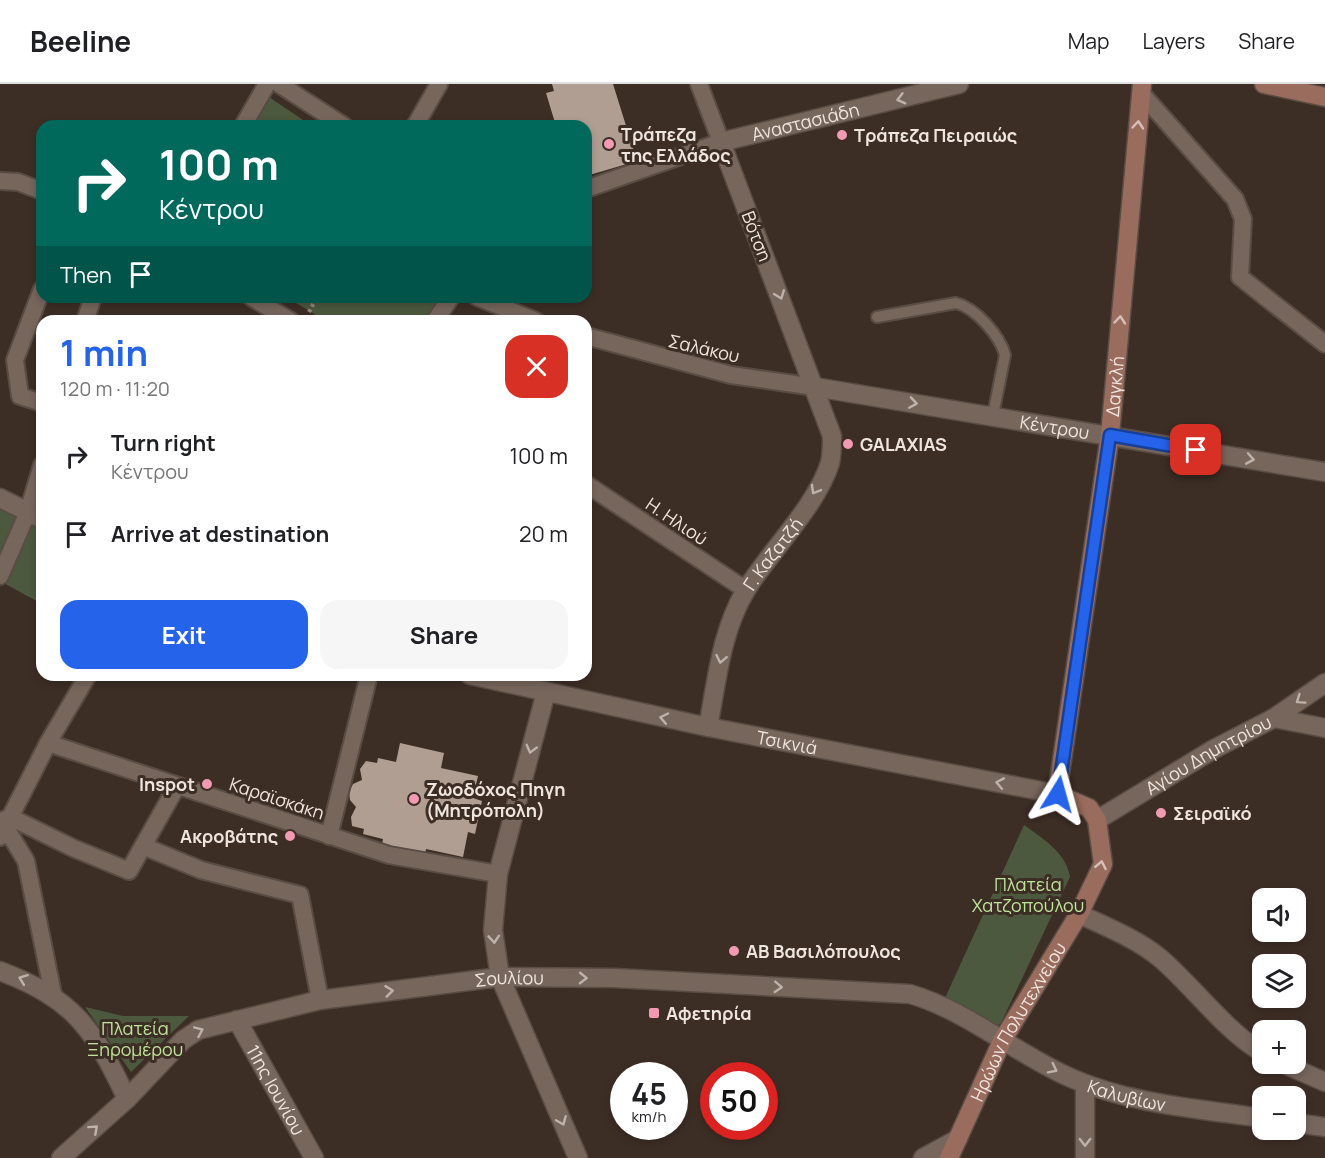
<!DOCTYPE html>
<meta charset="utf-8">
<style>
:root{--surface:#fff;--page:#f6f6f6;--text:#202124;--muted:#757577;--line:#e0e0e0;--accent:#2563eb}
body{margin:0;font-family:Manrope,sans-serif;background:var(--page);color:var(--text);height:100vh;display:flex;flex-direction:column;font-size:22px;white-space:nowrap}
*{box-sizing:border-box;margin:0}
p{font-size:20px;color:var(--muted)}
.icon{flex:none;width:33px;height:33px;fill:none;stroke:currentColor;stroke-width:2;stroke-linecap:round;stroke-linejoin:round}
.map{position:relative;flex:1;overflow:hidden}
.side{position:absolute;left:36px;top:231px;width:556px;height:366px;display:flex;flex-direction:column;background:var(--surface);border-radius:18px;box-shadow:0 3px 9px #0003}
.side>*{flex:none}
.top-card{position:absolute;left:36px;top:36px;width:556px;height:183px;border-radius:18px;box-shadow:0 3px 9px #0003;background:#00695c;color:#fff;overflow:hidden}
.buttons{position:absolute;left:1252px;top:804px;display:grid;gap:12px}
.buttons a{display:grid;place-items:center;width:54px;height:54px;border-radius:12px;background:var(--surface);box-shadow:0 3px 9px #0003;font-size:30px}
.speed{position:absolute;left:610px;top:978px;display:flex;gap:12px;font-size:30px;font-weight:700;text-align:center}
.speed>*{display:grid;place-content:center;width:78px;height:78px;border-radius:50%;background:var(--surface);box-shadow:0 3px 9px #0003;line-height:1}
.speed small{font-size:15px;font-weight:400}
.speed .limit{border:9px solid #d22;background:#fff;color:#111}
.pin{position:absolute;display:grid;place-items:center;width:51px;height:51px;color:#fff;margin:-26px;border-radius:12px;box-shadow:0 3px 9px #0006}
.me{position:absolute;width:66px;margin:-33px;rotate:8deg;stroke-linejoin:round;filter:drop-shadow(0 0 4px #0008)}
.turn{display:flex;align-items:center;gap:21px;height:126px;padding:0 24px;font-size:27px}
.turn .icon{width:78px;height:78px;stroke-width:2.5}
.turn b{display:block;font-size:42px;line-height:51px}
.then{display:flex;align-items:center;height:57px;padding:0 24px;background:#0003;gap:12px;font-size:22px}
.round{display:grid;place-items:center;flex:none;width:63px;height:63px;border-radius:18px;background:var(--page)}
.overview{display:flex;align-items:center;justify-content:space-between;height:102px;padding:0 24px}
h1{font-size:36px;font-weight:700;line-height:45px;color:var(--accent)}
.action{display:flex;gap:12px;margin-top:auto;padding:12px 24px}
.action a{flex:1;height:69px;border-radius:18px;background:var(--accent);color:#fff;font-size:24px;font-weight:700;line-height:69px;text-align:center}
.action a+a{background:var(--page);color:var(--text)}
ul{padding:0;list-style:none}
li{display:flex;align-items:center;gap:18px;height:78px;padding:0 24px}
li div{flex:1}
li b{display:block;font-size:22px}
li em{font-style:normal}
header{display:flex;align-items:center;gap:36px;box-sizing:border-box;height:84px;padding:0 30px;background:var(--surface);border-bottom:2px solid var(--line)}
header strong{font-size:28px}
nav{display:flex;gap:33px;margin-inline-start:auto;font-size:21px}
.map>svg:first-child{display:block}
.green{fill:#4c593e}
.building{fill:#b19e93}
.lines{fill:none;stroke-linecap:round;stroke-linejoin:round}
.service-casing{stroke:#594c44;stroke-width:14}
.pedestrian-casing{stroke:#594c44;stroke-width:20}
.minor-casing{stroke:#594c44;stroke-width:21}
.tertiary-casing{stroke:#594c44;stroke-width:21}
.secondary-casing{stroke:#594c44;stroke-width:21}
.path{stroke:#968a82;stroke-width:4;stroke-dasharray:3 3;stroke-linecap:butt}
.service{stroke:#77665c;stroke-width:10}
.pedestrian{stroke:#77665c;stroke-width:16}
.minor{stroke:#77665c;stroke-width:18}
.tertiary{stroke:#77665c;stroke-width:18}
.secondary{stroke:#9a6c5e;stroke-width:18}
.oneway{stroke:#bfb2ab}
.oneway2{stroke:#d6c1b8}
.route-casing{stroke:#184099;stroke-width:15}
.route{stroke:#2563eb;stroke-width:10}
.poi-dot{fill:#f19ab2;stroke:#3d2e25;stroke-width:2}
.labels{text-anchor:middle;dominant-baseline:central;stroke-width:6;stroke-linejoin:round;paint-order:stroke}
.street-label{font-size:18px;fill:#efe5df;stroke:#3d2e25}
.poi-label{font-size:18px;font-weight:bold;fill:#efe5df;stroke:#3d2e25;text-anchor:start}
.park-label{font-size:18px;fill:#bee39a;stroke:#3d2e25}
</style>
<header>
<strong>Beeline</strong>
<nav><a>Map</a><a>Layers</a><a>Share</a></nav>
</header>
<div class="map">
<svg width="1325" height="1074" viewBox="0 0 1325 1074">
<rect width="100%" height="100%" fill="#3d2e25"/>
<path class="green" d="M269,13L312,42H253Z
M286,213H441L425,237H326Z
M0,422L42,444V520L0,497Z
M1024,741C1043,755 1066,768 1070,793L1001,939L994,945L945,914Z
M85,923L123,932H189L131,988Z"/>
<path class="building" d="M552,0H613L637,77L586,92V42H556L546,9L554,7Z
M400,659L444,669L441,684L478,692L473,714L482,717L475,750L468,748L463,773L426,765L425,770L382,761L383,755L363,750L364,745L352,742L351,733L356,723L350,716L349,708L353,700L362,696L360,685L366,677L377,679L378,674L396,678Z"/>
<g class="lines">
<g class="service-casing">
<path id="service" d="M877,233L956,219C976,224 1000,252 1005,271L993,331"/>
</g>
<g class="pedestrian-casing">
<path id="pedestrian" d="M279,0L344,42
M1141,9L1235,115L1243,135L1240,193L1325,260
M243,42L267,0
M415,42L439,0
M0,97L18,98L42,107
M586,105L721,58L699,0
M42,205L15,276L20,312L42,319
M251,213L291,237
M477,213L536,237
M85,237L93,213
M435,237L451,213
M586,252L731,291L815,303
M586,400L746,506
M0,492L28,428L42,381
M48,659L389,771L498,790
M0,738L10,733L73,764L129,787L143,762L201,786L300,811L320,916
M6,744L26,777L53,910
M329,752L369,591
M0,753L48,659L88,591
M143,762L177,702"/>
</g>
<g class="minor-casing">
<g id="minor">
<path d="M546,608L498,790L493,846L500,893L578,1074"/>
<path d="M1274,634L1325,599"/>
<path d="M1079,830C1107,843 1137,855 1160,874C1194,903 1225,947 1263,969"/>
<path d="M0,887C74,915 94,945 127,1015"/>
<path id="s1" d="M237,936L314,1074"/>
<path d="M1284,980L1325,998"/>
<path d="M923,1074L958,1055"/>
<path d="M1085,1074V1000"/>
</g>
</g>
<g class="tertiary-casing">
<g id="tertiary">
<path id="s2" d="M815,303L1325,388"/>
<path d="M0,414L42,435"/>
<path id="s3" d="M470,591L708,643L1057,710"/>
<path id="s4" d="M708,643C717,597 721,547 746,506C770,467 816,423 830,379C832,371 832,360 832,352L721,58L959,0"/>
<path id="s5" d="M1097,736L1214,665L1274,634L1325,644"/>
<path d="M1296,1039L1325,1043"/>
<path id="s6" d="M61,1074L127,1015L183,956L198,946L320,916L500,893L614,894L910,910C968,927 1016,970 1071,994C1130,1020 1200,1025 1263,1034"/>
</g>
</g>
<g class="secondary-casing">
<g id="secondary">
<path d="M1264,0L1325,13"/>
<path id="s7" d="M949,1074L1002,957L1079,830L1103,780L1097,736L1089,724L1057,710L1110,351L1142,0"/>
</g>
</g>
<path class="path" d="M309,228L317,213"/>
<use href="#service" class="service"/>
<use href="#pedestrian" class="pedestrian"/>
<use href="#minor" class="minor"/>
<use href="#tertiary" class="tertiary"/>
<use href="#secondary" class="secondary"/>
</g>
<defs><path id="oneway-chevron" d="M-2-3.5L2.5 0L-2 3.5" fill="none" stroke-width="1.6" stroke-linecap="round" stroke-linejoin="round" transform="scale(1.5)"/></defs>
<g class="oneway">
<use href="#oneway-chevron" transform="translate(901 15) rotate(165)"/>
<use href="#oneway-chevron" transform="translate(780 211) rotate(69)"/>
<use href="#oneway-chevron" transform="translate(913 319) rotate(9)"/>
<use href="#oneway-chevron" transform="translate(1250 375) rotate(10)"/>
<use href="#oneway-chevron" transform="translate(815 406) rotate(120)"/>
<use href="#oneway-chevron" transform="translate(721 575) rotate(101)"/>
<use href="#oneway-chevron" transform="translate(1300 616) rotate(145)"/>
<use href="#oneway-chevron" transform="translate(664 634) rotate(-168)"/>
<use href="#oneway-chevron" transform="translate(531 665) rotate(105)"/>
<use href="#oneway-chevron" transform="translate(1000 699) rotate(-169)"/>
<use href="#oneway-chevron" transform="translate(494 855) rotate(86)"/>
<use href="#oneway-chevron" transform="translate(583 894) rotate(1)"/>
<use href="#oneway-chevron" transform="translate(23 895) rotate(-159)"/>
<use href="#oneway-chevron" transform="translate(778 903) rotate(3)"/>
<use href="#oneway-chevron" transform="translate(389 907) rotate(-7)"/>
<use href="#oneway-chevron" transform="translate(199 947) rotate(-24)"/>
<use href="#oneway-chevron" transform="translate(1053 985) rotate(27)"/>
<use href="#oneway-chevron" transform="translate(562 1037) rotate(67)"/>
<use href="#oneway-chevron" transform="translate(94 1045) rotate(-42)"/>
<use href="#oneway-chevron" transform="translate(1085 1058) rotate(90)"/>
</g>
<g class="oneway2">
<use href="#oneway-chevron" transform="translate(1138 41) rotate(-85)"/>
<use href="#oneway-chevron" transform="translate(1120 236) rotate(-85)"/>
<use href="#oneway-chevron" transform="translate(1101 781) rotate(-79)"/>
</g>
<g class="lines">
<g class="route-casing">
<path id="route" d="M1058,710L1110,351L1196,366"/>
</g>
<use href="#route" class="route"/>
</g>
<g class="poi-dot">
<circle cx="842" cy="51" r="6"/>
<circle cx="609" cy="60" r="6"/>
<circle cx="848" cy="360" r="6"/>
<circle cx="207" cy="700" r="6"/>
<circle cx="414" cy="715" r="6"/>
<circle cx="1161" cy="729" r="6"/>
<circle cx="290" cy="752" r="6"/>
<circle cx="734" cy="867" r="6"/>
<rect x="648" y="923" width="12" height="12" rx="3"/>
</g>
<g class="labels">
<g class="street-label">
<text stroke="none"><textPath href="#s4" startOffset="724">Αναστασιάδη</textPath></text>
<text transform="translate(757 152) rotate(69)">Βότση</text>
<text transform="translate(704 264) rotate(13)">Σαλάκου</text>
<text stroke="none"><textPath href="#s7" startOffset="838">Δαγκλή</textPath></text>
<text stroke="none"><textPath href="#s2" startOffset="243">Κέντρου</textPath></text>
<text transform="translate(677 437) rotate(34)">Η. Ηλιού</text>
<text stroke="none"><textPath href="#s4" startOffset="188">Γ. Καζατζή</textPath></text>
<text stroke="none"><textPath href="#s3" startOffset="324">Τσικνιά</textPath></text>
<text stroke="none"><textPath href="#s5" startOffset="129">Αγίου Δημητρίου</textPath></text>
<text transform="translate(277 714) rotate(18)">Καραϊσκάκη</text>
<text stroke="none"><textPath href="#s6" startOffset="504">Σουλίου</textPath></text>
<text stroke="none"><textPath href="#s7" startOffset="153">Ηρώων Πολυτεχνείου</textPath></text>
<text stroke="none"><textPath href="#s1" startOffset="80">11ης Ιουνίου</textPath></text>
<text stroke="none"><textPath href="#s6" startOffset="1146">Καλυβίων</textPath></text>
</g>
<g class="poi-label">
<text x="621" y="50">Τράπεζα<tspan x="621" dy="21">της Ελλάδος</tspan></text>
<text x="854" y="51">Τράπεζα Πειραιώς</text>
<text x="860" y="360">GALAXIAS</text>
<text x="195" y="700" text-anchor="end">Inspot</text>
<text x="426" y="705">Ζωοδόχος Πηγη<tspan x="426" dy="21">(Μητρόπολη)</tspan></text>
<text x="1173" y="729">Σειραϊκό</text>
<text x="278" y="752" text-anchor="end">Ακροβάτης</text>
<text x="746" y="867">ΑΒ Βασιλόπουλος</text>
<text x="666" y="929">Αφετηρία</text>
</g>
<g class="park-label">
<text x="1028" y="800">Πλατεία<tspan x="1028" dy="21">Χατζοπούλου</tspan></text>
<text x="135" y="944">Πλατεία<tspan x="135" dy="21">Ξηρομέρου</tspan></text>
</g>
</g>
</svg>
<div class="buttons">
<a><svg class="icon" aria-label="sound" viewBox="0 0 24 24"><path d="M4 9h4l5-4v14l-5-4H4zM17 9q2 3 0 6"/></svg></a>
<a><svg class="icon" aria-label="layers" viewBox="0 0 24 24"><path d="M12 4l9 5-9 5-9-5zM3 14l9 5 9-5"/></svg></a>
<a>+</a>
<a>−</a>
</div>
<div class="speed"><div>45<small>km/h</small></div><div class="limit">50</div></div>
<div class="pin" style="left:1196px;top:366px;background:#d93025"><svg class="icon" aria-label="arrive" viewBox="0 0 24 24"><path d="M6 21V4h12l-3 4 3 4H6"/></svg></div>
<svg class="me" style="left:1058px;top:710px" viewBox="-20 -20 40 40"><path d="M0-17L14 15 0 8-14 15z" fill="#2563eb" stroke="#fff" stroke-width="4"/></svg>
<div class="top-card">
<div class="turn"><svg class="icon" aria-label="right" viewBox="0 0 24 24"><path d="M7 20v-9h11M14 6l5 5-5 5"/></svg><div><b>100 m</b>Κέντρου</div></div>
<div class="then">Then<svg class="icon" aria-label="arrive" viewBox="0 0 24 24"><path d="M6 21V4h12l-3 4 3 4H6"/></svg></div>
</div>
<section class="side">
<div class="overview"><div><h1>1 min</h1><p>120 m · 11:20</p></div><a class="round" style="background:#d93025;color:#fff"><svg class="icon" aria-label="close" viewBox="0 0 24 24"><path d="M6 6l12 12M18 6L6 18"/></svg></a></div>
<ul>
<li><svg class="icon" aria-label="right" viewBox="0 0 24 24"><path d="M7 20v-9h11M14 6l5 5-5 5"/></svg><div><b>Turn right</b><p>Κέντρου</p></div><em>100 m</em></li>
<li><svg class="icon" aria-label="arrive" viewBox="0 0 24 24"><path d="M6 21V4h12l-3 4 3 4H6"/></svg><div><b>Arrive at destination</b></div><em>20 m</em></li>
</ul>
<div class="action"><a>Exit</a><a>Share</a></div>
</section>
</div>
